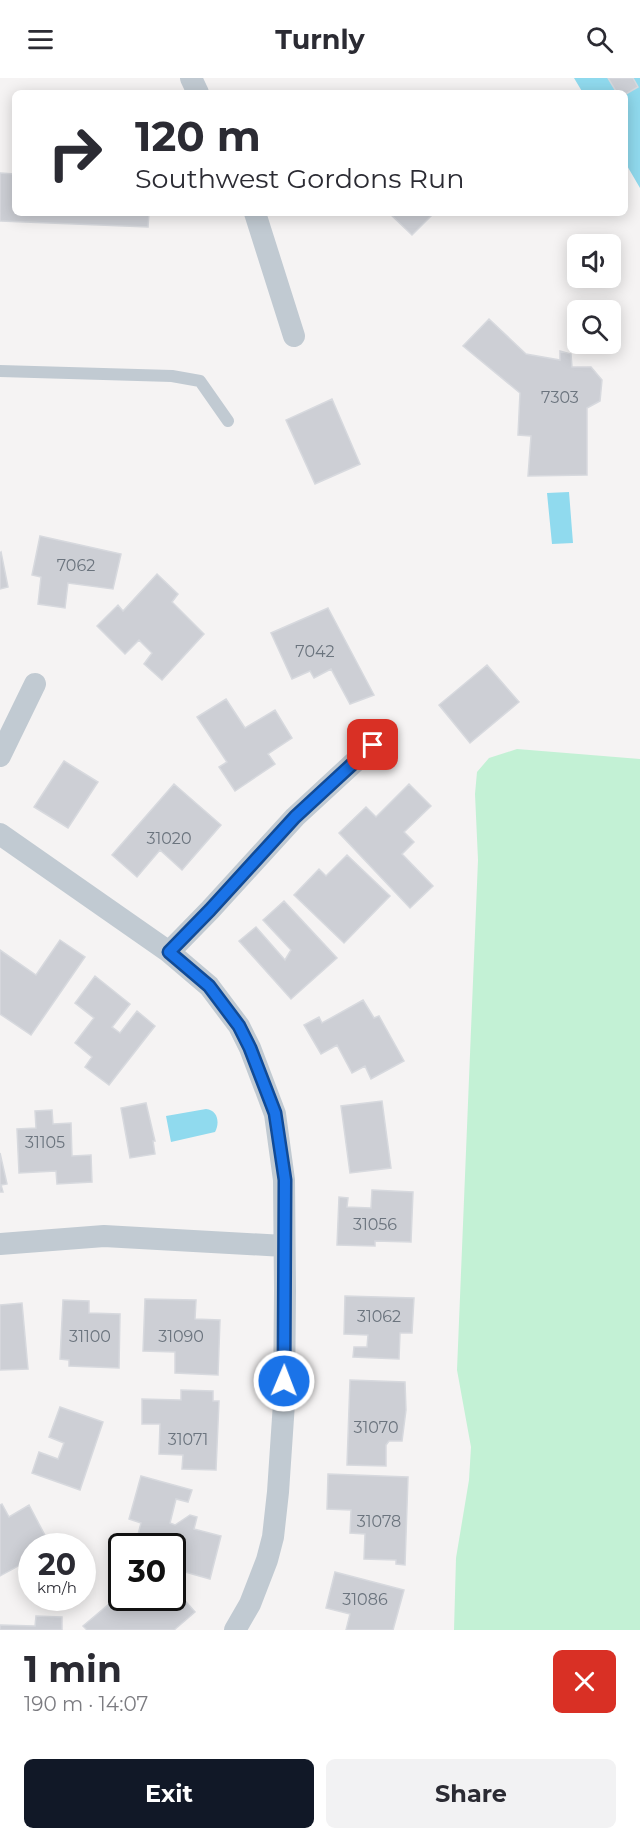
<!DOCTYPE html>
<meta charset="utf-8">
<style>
:root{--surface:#fff;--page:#f2f2f3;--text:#2b2b33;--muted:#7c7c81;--accent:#111827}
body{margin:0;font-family:Montserrat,sans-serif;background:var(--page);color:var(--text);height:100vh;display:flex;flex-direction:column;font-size:22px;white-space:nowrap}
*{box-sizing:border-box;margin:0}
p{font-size:20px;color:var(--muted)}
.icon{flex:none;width:33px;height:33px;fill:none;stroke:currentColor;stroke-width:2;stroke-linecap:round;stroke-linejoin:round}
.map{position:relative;height:1552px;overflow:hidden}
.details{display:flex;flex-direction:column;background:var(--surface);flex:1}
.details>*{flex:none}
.hud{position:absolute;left:12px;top:12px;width:616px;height:126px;border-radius:9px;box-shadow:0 3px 15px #0003;background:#fff;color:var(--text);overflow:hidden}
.tools{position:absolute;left:567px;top:156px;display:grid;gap:12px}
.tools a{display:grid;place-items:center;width:54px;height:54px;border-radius:9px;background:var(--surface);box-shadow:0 3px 15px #0003;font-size:30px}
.speed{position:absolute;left:18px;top:1455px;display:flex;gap:12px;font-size:30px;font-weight:700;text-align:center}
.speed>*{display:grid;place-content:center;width:78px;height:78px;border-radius:50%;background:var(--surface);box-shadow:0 3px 15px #0003;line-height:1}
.speed small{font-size:15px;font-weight:400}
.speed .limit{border:3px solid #111;border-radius:9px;background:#fff;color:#111}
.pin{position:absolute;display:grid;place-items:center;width:51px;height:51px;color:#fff;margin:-26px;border-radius:12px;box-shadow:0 3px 9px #0006}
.me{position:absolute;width:66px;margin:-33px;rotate:1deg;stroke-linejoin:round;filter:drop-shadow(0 0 4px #0008)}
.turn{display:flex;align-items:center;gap:21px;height:126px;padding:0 24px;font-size:27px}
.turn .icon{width:78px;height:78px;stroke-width:2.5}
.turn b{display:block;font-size:42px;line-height:51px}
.round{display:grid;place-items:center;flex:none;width:63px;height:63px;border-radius:9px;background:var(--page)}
.overview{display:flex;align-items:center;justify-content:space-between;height:102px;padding:0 24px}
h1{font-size:36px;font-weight:700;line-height:45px}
.action{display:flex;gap:12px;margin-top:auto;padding:12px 24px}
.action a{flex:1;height:69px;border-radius:9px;background:var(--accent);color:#fff;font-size:24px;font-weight:700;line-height:69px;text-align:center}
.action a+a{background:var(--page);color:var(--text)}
header{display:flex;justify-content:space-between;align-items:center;height:78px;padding:0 24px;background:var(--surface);font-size:27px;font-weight:700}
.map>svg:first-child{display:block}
.green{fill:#c3f1d5}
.water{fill:#90daee}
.building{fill:#cdcfd5;stroke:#d7d9de;stroke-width:1.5}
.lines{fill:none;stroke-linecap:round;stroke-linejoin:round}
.lane{stroke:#c1cad2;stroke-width:12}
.street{stroke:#c1cad2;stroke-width:22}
.route-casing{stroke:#114b97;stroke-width:15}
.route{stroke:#1a73e8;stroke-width:10}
.labels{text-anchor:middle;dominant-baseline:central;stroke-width:4.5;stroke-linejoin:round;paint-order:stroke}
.number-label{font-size:16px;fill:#6b747e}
</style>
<header><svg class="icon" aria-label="menu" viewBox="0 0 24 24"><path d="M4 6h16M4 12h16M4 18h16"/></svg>Turnly<svg class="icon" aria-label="search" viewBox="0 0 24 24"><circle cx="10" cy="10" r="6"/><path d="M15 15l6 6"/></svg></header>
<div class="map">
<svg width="640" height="1552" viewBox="0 0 640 1552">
<rect width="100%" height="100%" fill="#f5f3f3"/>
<path class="green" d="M517,671L640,681V1552H454L456,1480L469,1402L471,1369L457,1292L478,782L475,716L477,694L489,680Z"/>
<path class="water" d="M574,0H640V110L626,86V15H583Z
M569,414L573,465L552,466L547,415Z
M206,1031C218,1032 220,1045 215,1054L171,1064L166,1038Z"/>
<path class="building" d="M608,0H633L638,9L626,16L617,15Z
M0,95L15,96V135H149L148,149L0,143Z
M389,135H434L412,157Z
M489,241L526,276L560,282V273L571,276L572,289H591L602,302L600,323L587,330V397L528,398L531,358L518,357L520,315L463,268Z
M332,321L360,386L315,406L286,342Z
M40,458L121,476L113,511L68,505L65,530L38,526L41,499L32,497Z
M1,474L8,509L0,511V475Z
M157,496L178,516L172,524L204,556L162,602L144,586L152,575L139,562L125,576L97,548L118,527L123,533Z
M328,530L374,617L350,626L331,591L314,600L310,593L292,601L271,555Z
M487,587L519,624L470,665L439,627Z
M226,621L245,650L275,632L292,660L268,676L275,686L235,713L219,689L227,684L197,639Z
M64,683L98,704L68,750L34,729Z
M174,706L221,747L182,792L160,772L137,799L112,777Z
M409,706L431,728L404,754L414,764L402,776L433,808L410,830L339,755L366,729L376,739Z
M347,777L390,818L344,865L294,817L319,791L326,798Z
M284,823L337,880L291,921L239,863L256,849L285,882L291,872L263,842Z
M60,862L85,879L31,957L0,936V872L36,897Z
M95,898L130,926L112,949L120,955L137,933L155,948L109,1007L85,989L92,979L75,965L94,940L75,925Z
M363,922L374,940L379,938L404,983L371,1001L365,988L352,995L337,967L321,976L304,947L319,939L322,945Z
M382,1023L391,1090L350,1095L341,1028Z
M146,1025L155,1063H153L155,1076L130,1080L121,1030Z
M52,1032L53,1046L71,1045L72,1078L91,1077L92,1104L57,1106L56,1093L19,1095L17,1051L36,1050L35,1033Z
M0,1075L7,1106L1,1107L3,1114H0Z
M372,1112L413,1114L411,1164L375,1163V1168L337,1167L339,1119L348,1120L347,1129L371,1130Z
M345,1218L414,1220L412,1255H400L399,1281L353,1279L354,1269H367L368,1257L344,1256Z
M145,1221L196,1222L195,1241L220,1242L218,1297L175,1295V1274L143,1273Z
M63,1222L89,1223V1235L120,1236L119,1290L69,1288V1282L60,1281Z
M22,1225L28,1291L0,1292V1227Z
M350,1302L405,1304L406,1332L402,1363H389L386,1367V1388L347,1387Z
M181,1312L213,1313V1323H219L216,1392L182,1391L183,1377L159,1376L160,1346H142V1321L181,1322Z
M60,1329L103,1344L80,1412L32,1395L39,1374L58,1381L64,1365L49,1359Z
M328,1396L408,1399L405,1487L396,1486V1482L364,1481L365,1456L350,1455L351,1432L327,1431Z
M141,1398L192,1412L188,1424L176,1421L170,1445L175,1447L190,1437L197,1439L194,1451L221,1458L210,1501L178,1492L180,1484L172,1482V1468H135L141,1445L129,1441Z
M2,1426L9,1439L29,1427L49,1465L43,1468H32V1474L29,1476L31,1481L0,1498V1427Z
M335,1494L404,1512L393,1552H346L350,1536L326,1530Z
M172,1508L195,1534L174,1552H87L83,1548L122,1515V1520H172Z
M36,1538L62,1539V1552H0V1547L35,1548Z"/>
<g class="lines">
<path class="lane" d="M0,293L172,298L200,303L228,343"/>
<path class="street" d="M191,0L198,15
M255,135L294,258
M0,678L35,606
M0,756L169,874L209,908L239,948L250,970L275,1036L284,1102L285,1212L284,1325L278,1414L273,1459L267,1482L250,1526L235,1552
M169,874L210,832L295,739L373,667
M0,1166L104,1158L284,1168"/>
</g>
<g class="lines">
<g class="route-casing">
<path id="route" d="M284,1303L285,1102L275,1035L250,970L239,948L209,908L169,874L210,832L295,739L373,667"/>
</g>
<use href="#route" class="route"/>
</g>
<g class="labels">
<g class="number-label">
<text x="560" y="319">7303</text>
<text x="76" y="487">7062</text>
<text x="315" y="573">7042</text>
<text x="169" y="760">31020</text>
<text x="45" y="1064">31105</text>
<text x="375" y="1146">31056</text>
<text x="379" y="1238">31062</text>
<text x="90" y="1258">31100</text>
<text x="181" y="1258">31090</text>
<text x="376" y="1349">31070</text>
<text x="188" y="1361">31071</text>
<text x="379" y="1443">31078</text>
<text x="365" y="1521">31086</text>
</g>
</g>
</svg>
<div class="tools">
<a><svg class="icon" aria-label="sound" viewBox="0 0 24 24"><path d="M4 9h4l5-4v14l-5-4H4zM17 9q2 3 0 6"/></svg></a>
<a><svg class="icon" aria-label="search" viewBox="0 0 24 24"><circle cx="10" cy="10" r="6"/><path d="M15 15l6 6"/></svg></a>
</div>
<div class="speed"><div>20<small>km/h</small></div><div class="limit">30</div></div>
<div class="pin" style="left:373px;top:667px;background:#d93025"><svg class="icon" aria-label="arrive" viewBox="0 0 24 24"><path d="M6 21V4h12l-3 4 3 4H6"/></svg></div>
<svg class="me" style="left:284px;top:1303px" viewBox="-20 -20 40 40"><circle r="17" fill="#1a73e8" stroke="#fff" stroke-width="3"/><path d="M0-11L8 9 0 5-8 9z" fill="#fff"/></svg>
<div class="hud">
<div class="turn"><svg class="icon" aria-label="right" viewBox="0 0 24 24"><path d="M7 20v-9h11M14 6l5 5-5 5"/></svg><div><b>120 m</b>Southwest Gordons Run</div></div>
</div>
</div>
<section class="details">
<div class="overview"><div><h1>1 min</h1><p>190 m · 14:07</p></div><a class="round" style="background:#d93025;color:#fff"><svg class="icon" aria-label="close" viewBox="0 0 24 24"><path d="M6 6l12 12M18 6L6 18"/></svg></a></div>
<div class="action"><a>Exit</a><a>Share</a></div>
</section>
